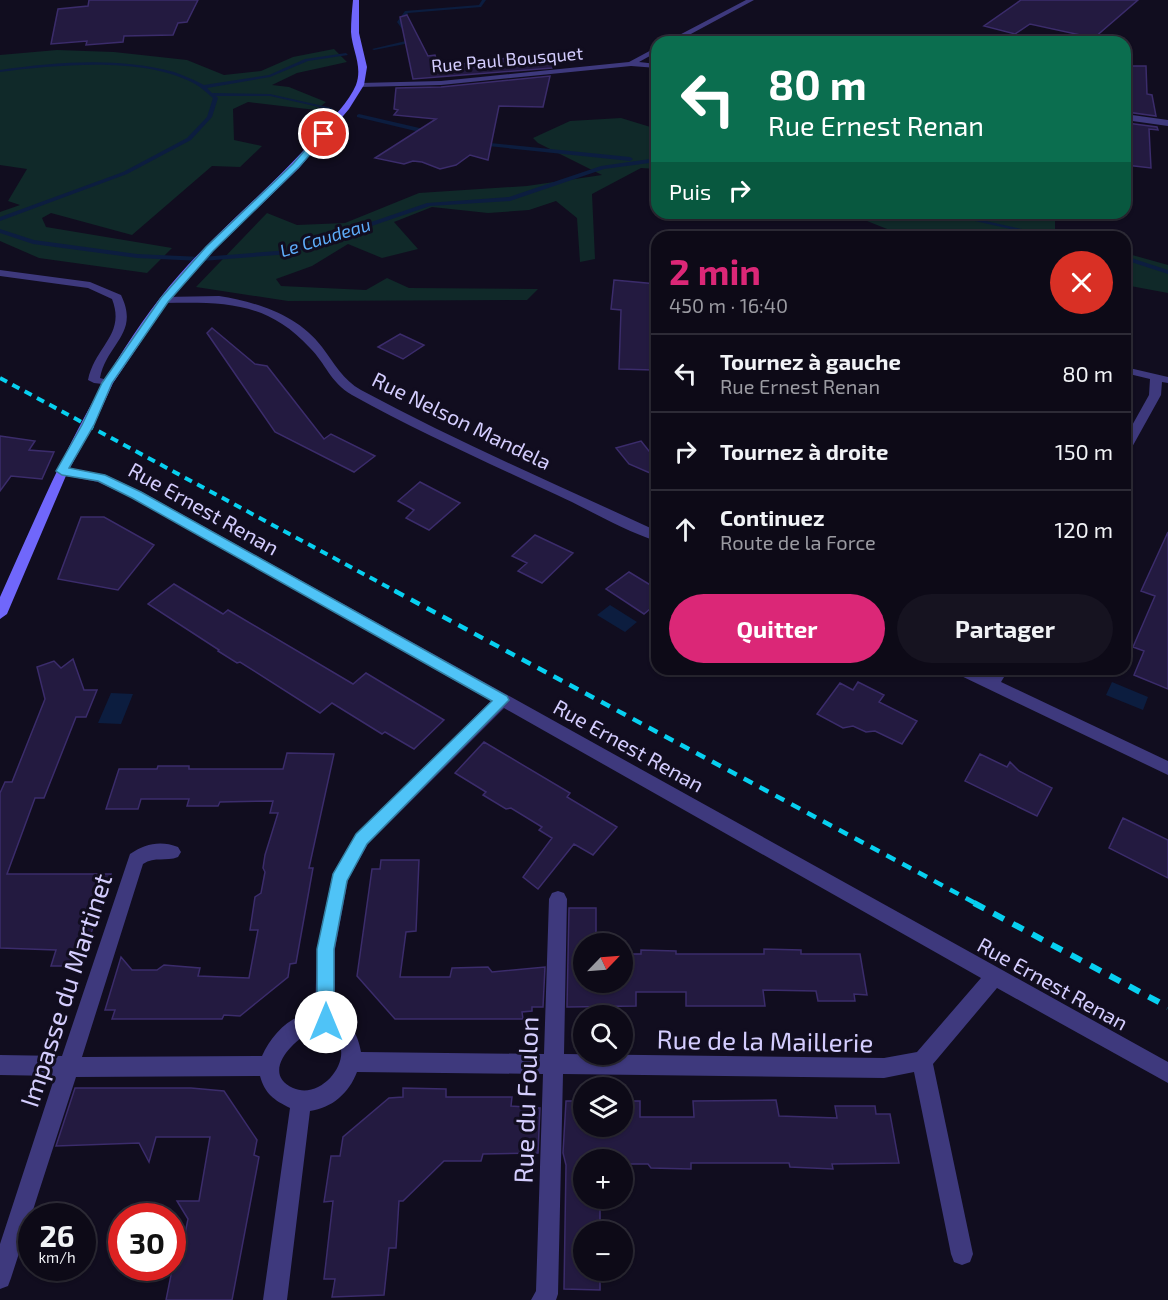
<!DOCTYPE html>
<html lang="fr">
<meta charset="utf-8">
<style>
:root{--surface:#0d0a17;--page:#161320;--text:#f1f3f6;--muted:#9a9aa1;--line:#2d2b36;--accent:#db2777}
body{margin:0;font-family:"Exo 2",sans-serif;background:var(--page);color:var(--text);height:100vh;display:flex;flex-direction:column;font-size:22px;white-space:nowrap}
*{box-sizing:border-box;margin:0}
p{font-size:20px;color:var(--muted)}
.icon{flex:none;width:33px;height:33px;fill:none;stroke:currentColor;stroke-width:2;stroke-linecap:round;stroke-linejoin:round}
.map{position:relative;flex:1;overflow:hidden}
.panel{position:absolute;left:651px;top:231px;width:480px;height:444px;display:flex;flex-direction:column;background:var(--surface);border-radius:18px;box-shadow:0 2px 4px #0004,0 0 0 2px var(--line)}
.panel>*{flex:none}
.top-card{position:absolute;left:651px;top:36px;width:480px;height:183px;border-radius:18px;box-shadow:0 2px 4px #0004,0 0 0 2px var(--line);background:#0b6e4f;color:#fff;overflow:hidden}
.needle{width:39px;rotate:65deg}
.controls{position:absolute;left:573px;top:933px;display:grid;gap:12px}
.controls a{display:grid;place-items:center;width:60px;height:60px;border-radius:50%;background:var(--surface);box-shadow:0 2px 4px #0004,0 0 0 2px var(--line);font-size:30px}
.speed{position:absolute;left:18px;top:1203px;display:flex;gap:12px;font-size:30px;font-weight:700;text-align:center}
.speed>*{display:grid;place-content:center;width:78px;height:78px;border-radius:50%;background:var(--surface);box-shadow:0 2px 4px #0004,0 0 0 2px var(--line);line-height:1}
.speed small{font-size:15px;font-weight:400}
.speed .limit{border:9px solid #d22;background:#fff;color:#111}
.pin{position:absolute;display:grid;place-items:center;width:51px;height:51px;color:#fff;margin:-26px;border:3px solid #fff;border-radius:50%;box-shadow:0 2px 6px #0007}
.me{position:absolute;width:66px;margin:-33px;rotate:0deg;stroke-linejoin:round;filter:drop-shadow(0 0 4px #0008)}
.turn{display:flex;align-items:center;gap:21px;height:126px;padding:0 18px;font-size:27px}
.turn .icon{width:78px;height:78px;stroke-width:2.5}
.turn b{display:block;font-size:42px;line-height:51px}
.then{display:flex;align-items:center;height:57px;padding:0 18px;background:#0003;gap:12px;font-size:22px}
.round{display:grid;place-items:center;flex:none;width:63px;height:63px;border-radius:32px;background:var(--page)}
.summary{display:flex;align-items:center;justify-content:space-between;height:102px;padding:0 18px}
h1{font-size:36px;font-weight:700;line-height:45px;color:var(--accent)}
.action{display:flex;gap:12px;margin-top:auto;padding:12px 18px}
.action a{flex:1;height:69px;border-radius:36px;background:var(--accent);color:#fff;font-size:24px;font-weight:700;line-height:69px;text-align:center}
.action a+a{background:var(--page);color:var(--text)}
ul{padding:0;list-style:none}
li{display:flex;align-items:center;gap:18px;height:78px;padding:0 18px;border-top:2px solid var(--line)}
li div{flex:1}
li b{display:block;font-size:22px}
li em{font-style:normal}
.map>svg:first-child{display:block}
.green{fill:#102929}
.water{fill:#0c1d3f}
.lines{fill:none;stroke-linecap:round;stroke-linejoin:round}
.stream{fill:#0c1d3f;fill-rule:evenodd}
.building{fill:#231a40;stroke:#3b2c6b;stroke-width:1.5}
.street{fill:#3e397d;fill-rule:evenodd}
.secondary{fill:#7067fb;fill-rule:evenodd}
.rail-far2{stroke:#07d0f0;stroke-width:4;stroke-dasharray:8 6;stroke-linecap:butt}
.rail-far1{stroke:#07d0f0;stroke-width:4.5;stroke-dasharray:10 8;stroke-linecap:butt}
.rail{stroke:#07d0f0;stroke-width:6;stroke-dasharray:12 10;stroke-linecap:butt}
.route{fill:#4fc3f7;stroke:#337fa1;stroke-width:1.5}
.labels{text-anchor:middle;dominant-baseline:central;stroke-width:6;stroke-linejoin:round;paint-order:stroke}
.far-street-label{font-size:18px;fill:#d4cdfe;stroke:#110d1f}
.far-water-label{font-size:18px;font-style:italic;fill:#5eadfa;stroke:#110d1f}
.street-label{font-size:21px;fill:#d4cdfe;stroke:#110d1f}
.near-street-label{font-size:26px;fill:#d4cdfe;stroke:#110d1f}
</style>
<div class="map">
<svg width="1168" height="1300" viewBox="0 0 1168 1300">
<rect width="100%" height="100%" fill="#110d1f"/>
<path class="green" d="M334,49L347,62L297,73L272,85L289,87L326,102L316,110L248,102L233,109L234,140L262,146L240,167L212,166L132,235L51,213L42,218L46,227L172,248L147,273L39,258L0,241V212L20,205L8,201L27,169L0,165V55L57,50L114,52L187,60L224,75L261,71L293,57Z
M621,118L657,129V169L641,168L592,194L595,259L580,262L577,218L556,201L529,210L488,213L432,207L394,222L418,249L382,258L348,244L312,266L276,279L281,286L366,290L387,278L409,288L538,289L527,300L288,301L196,287L267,213L297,225L345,223L419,193L527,186L602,175L538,143L533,138L570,121Z
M847,213H1045L1055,219V234L1066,237H918L887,229Z
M1125,253L1168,265V293L1125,285Z"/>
<path class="water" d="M610,605L637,622L625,632L597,615Z
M1112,682L1148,697L1143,710L1106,695Z
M111,693L133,694L121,724L98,723Z"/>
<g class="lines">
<path class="stream" d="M482,0H486L481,7L408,13L401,22L415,42L374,50L372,49L410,40L397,22L405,11L479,5Z
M346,53L348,55L308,61L270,77L207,88L212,93L270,94L332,108V110L270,96H216L218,98L212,117L191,140L127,174L0,221V217L123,172L187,138L207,117L213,98C208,94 202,88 195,84C144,56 57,65 0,72V70C57,62 118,57 174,72C183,75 192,79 200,83L204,85L269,75L305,59Z
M359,114L428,130L431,132L428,134L357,117V115Z
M480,142L630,157L633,159L630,161L478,145L477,144Z
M657,158V162L604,169L510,201L430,206L290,254L202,261L137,258L33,244L0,233V229L34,240L137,254L202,257L289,250L427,203L509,197L601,166Z
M940,213H951L1057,237H1046Z
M1125,256L1168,270V274L1125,260Z"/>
</g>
<path class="building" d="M89,0H198L187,22L178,23L173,35L124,36L123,42L86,45L87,41L51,44L58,9L88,6Z
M1021,0H1138L1094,38L1030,24L1015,34L984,26Z
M407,15L428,56L435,55L439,67L546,53L553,63L552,68L413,79L400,17Z
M1128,66H1146L1147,94L1152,95L1156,116L1127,112Z
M550,76L543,107L499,106L488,160L470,155L456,165L440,169L422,162L413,161L404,164L375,158L436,119L394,115L398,110L394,109L396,88L441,87Z
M1127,123L1157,127L1158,130L1149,129L1151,168L1126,165Z
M614,280L657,284V327H655L653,370L619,369L621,310L611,309Z
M212,328L255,364L267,366L324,439L331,434L375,456L354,472L275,432L207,333Z
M400,334L424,345L403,359L378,347Z
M0,436L35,441L29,450L54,452L42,479L11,476L0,491Z
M641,441L657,461V476L629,464L616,448Z
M420,482L460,503L429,530L406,518L414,510L398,501Z
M81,517H104L154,545L118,590L58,579Z
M1168,532V689L1134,675L1144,651L1133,647L1155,596L1141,591Z
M535,535L573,553L542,583L518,571L527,563L512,556Z
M629,572L657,589V603L644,614L606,589Z
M174,584L223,614L228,610L353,684L366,673L444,720L414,749L385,732L382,734L332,703L320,713L240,662L237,663L218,651L219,650L148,604Z
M73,659L84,690H97L86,717H76L44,798H35L7,874H111L80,966H51L56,950L0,948V793L5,782H12L45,699L37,667L54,661L61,668Z
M858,682L884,695L879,702L917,721L902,744L875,731L866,732L853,726L843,728L817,714L840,683L853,690Z
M484,742L570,793L567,797L617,827L593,855L574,844L538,889L523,877L552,838L539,830L542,827L511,808L506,809L483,795L486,792L455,773Z
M287,753L334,754L309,868H313L296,963L290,964L288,977L240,1016L224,1015L222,1019H112L115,1010H105L121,957L132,970H157L164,965L200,968L198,976L249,978L258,930H250L255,897L261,893L265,872L263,868L265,855L278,813H270L273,801L220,802L218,806H187L189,799H141L138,809H106L119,769H157L158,766H189V769H283Z
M980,754L1007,767L1010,762L1019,771L1052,788L1037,816L965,781Z
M1123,818L1168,840V878L1109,848Z
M381,860H419L416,931L406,932L400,977H450L452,968L488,967L492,972L545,967L543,1007H532V1011L522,1012L523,1019H395L357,976L372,869H380Z
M569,908H596V944H584V982H622V954H641V950L676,951V954H764V949L801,950V954H860L867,995L854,994L855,1001H818L816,991L763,990L765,1006H686V992H636V1006L567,1007Z
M75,1088H191L224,1091L257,1140L254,1155L259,1157L232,1300H166L174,1260L181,1253L188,1219L177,1201H199L210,1137H156L149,1162L139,1143L56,1146Z
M403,1088L446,1089V1097H512L511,1106L540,1108L538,1153L483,1154L481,1161H444L403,1201H399L396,1248H389L384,1295L332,1297L335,1279H324L333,1201L324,1202L331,1156H340L343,1137L389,1098L403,1097Z
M776,1100L779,1116L837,1118L835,1106H875L876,1114H890L899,1163L832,1164L833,1169L790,1167L789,1163H691V1169L651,1168L648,1164H622V1160H584V1198H600V1232H584V1270H600V1290L564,1289L566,1165L563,1153L566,1101H584V1126H622V1101H640V1117H694L693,1101Z"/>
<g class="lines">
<path class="street" d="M746,0H754L676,42H666Z
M657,47V52L639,62L657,64V68L631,66L441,85L360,87L356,85L360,83L441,81L629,62Z
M1125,114L1168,120V126L1125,120Z
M0,270L90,282L121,295C140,334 107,343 100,378L111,381V385L94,383L88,380C95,346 126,335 112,299L88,288L0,276Z
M219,296C257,302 298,315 322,347C334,363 343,380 361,390C457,442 558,485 657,531V541C626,532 588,509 557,495C489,463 418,432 352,395C330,382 326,364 310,348C267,301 223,302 164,303L159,300L164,297Z
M1125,367L1168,377V383L1162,382L1161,395L1131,449L1125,453V438L1149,395L1150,379L1125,373Z
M62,467L106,475L142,492L1168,1062V1083L997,988L933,1064L973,1254L970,1262L962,1265L954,1262L951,1254L914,1072L884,1078L563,1074L558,1294L556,1300H531L536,1291L543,1074L357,1072C349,1093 332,1108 310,1111L287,1300H263L290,1108C274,1100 265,1094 260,1076L76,1077L11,1278L8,1286L0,1289V1244L55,1076L0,1075V1055L62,1056L130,854C145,844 160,840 178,847L181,852L178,857C166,862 155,856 143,864L82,1057L262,1056C271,1035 291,1014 315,1012L317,949L333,873L356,834L491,701L132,498L98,482L57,474L56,471ZM504,708L981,978L917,1052L884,1058L564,1054L567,899L564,893L558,891L552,893L549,899L544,1054L361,1052C358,1035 352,1023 335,1017V949L348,880L368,844ZM313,1031C318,1032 326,1032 331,1035C359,1052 324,1102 293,1088C260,1073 294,1039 313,1031Z
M952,669H974L989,676L993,669H1009L1001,682L1168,761V775L955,673Z"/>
<path class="secondary" d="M353,0H359V33L367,67L364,85L349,109L299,168L213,251L168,302L113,383L94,425L68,471L7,614L0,619V597C46,494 90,389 160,298C207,237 270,191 320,132C332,118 349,102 356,85C363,66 352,50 351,32C351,21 352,10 353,0Z"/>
<path class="rail-far2" d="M0,378L397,592"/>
<path class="rail-far1" d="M395,591L977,904"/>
<path class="rail" d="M974,903L1168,1007"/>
</g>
<path class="route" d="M321,132L328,134L299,167L213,251L168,302L112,383L94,425L69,468L105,475L141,492L507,696L509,700L367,844L347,881L334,949V1022L332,1028L326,1030L319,1028L317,1022V949L333,874L356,834L492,701L132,498L98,481L62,475L56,471L82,425L102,383L161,298L206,247L293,164Z"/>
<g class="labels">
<g class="far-street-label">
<text transform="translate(507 59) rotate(-5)">Rue Paul Bousquet</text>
</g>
<g class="far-water-label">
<text transform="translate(325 237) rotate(-17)">Le Caudeau</text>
</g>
<g class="street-label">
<text transform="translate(462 420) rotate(26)">Rue Nelson Mandela</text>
<text transform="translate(204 508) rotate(29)">Rue Ernest Renan</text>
<text transform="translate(629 745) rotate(29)">Rue Ernest Renan</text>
<text transform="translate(1053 983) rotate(29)">Rue Ernest Renan</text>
</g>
<g class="near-street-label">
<text transform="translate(65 990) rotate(-72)">Impasse du Martinet</text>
<text transform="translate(765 1040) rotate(1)">Rue de la Maillerie</text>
<text transform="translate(525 1100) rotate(-88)">Rue du Foulon</text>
</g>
</g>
</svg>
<div class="controls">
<a><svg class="needle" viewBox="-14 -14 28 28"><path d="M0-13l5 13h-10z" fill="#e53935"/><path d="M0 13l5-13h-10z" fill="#9a9aa1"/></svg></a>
<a><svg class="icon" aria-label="search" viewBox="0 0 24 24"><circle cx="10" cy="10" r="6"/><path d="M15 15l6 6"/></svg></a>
<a><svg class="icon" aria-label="layers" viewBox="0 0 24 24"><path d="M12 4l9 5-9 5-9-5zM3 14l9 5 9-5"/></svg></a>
<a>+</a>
<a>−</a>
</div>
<div class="speed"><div>26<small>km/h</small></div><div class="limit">30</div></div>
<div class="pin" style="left:324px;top:134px;background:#d93025"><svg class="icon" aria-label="arrive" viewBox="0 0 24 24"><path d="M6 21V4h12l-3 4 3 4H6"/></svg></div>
<svg class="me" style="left:326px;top:1022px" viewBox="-20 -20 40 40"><circle r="19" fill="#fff"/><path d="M0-13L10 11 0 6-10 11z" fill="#4fc3f7"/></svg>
<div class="top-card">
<div class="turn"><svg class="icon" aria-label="left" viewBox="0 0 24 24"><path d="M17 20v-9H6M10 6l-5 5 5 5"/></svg><div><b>80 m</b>Rue Ernest Renan</div></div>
<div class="then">Puis<svg class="icon" aria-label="right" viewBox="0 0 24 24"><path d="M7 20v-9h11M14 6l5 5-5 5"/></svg></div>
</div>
<section class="panel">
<div class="summary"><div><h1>2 min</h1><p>450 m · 16:40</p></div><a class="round" style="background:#d93025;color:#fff"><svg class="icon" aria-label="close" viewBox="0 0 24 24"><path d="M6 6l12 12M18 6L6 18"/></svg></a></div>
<ul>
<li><svg class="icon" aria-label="left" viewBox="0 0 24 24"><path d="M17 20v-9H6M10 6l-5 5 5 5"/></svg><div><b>Tournez à gauche</b><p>Rue Ernest Renan</p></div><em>80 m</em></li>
<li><svg class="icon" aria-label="right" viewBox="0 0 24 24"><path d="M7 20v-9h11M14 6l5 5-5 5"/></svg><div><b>Tournez à droite</b></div><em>150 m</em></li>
<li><svg class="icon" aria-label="ahead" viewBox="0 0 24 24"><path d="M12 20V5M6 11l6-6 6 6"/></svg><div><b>Continuez</b><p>Route de la Force</p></div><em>120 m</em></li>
</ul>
<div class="action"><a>Quitter</a><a>Partager</a></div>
</section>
</div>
